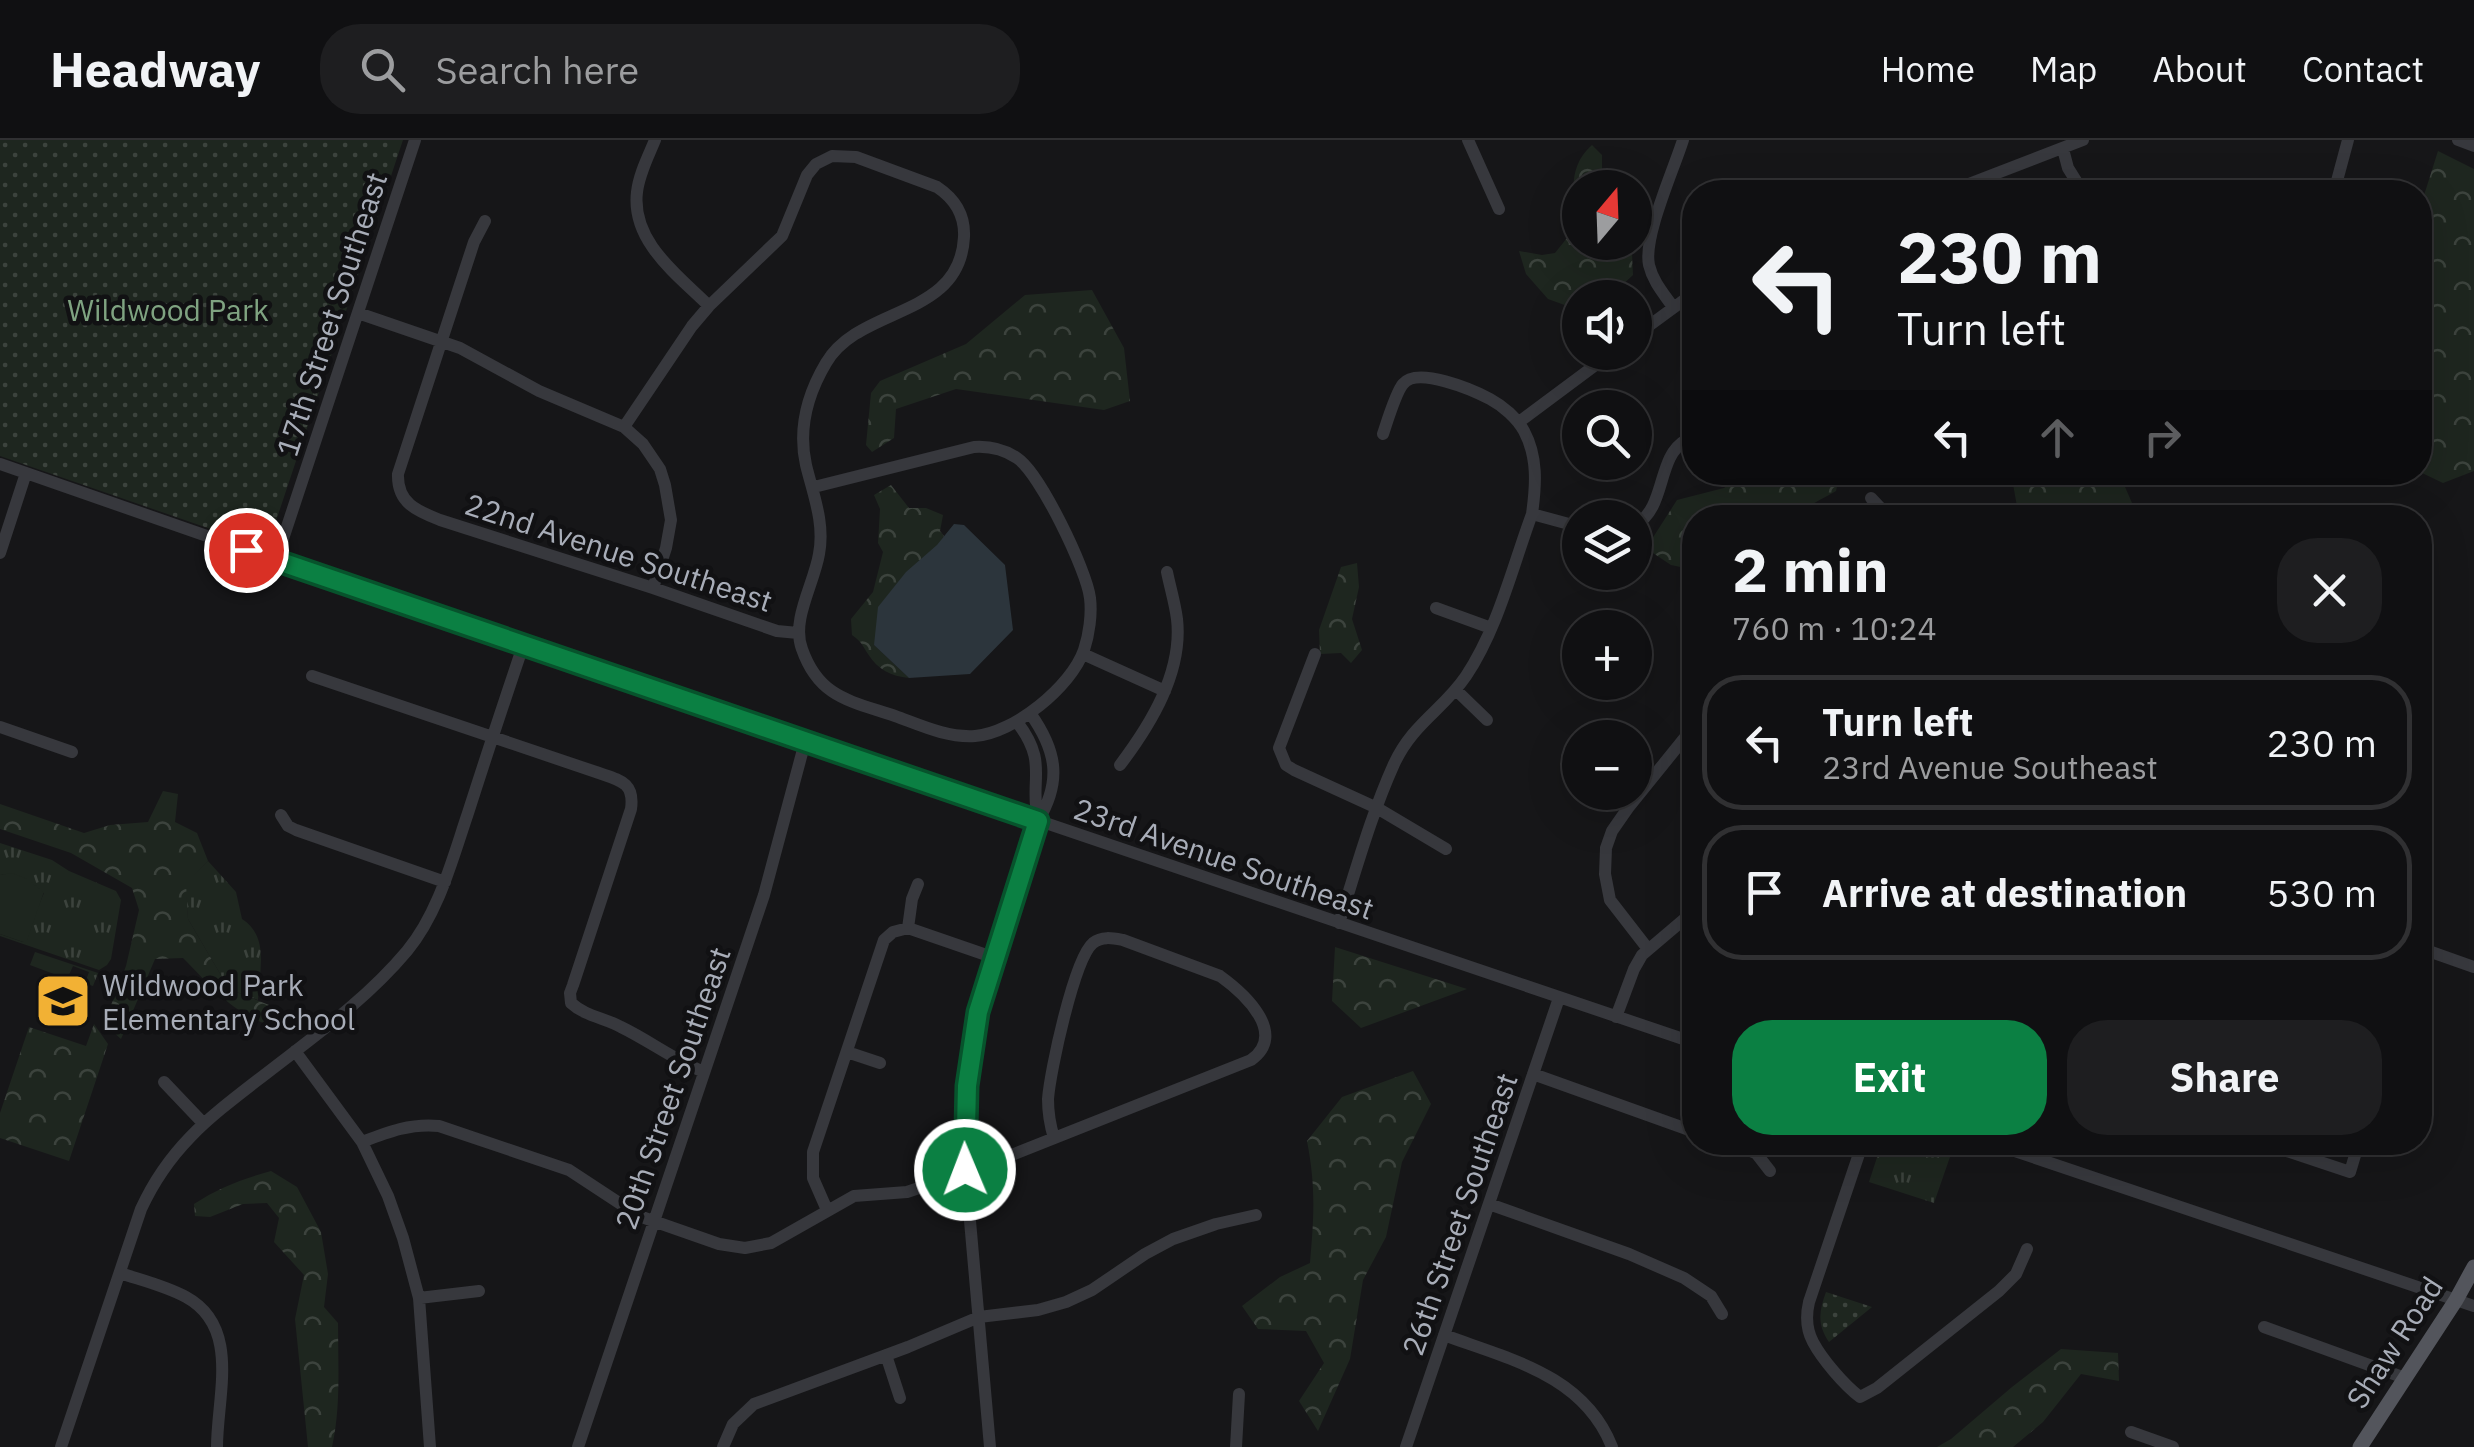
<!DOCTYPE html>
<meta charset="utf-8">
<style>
:root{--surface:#101012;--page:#1e1e20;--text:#f1f3f6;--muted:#9c9d9f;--line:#303032;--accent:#0b8043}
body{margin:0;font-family:"IBM Plex Sans",sans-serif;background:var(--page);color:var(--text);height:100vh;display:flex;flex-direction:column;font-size:38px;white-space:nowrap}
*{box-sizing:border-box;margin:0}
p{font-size:32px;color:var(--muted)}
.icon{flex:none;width:55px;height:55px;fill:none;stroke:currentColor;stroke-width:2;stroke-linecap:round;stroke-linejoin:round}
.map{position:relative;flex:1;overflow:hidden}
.sheet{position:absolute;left:1682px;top:365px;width:750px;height:650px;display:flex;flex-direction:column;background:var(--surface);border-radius:40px;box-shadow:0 10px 40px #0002,0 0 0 2px var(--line)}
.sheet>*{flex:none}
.guide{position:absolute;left:1682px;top:40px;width:750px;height:305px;border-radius:40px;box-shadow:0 10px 40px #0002,0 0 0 2px var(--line);background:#101012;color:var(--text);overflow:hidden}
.needle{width:65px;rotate:19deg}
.buttons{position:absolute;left:1562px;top:30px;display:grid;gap:20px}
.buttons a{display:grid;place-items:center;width:90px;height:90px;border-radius:50%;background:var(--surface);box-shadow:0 10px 40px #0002,0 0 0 2px var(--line);font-size:50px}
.pin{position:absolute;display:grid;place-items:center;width:85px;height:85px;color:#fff;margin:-42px;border:5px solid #fff;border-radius:50%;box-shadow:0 2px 10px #0007}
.me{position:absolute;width:110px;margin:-55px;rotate:359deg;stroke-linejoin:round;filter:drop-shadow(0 0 8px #0008)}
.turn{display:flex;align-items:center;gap:35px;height:210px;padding:0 50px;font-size:45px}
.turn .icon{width:130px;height:130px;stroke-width:2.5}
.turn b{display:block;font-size:70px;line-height:85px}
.lanes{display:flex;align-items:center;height:95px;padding:0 50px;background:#0003;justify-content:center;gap:50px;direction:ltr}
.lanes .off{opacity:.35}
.round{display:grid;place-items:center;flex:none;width:105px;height:105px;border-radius:40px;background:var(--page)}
.summary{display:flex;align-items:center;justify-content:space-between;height:170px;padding:0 50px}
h1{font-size:60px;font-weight:700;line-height:75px}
.action{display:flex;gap:20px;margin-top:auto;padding:20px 50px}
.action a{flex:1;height:115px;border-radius:40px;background:var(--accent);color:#fff;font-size:40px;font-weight:700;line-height:115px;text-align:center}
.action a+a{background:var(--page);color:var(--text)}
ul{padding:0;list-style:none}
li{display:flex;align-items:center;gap:30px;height:135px;margin:0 20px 15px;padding:0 30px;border:5px solid var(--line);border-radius:40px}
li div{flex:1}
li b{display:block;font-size:38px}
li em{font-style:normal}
header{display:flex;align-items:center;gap:60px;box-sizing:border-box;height:140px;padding:0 50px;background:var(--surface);border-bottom:2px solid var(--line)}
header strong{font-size:48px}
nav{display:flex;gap:55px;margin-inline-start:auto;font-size:35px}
.search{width:700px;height:90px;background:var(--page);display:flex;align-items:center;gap:25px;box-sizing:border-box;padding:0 35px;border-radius:40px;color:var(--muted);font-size:38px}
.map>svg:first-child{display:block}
.grass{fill:url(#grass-tufts)}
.forest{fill:url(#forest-crowns)}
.park{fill:url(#park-dots)}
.garden{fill:#1e261f}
.water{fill:#2c353c}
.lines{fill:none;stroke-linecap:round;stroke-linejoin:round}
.minor{stroke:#37383d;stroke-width:12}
.major{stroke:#53555c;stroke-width:15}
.route-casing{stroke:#07532c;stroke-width:25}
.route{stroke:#0b8043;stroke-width:18}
.labels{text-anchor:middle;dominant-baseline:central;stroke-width:9;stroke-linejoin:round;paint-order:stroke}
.park-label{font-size:30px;fill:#7fa381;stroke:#111113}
.street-label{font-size:30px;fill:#a8adb8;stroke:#111113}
.poi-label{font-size:30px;fill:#a8adb8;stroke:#111113;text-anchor:start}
</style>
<header>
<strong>Headway</strong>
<div class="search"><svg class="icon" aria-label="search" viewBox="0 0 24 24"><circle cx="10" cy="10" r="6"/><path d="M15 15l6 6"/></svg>Search here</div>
<nav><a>Home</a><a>Map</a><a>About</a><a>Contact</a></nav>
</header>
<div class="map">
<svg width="2474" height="1307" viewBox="0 0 2474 1307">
<defs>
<pattern id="grass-tufts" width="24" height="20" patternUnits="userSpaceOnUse" patternTransform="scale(2.5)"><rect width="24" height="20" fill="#1e261f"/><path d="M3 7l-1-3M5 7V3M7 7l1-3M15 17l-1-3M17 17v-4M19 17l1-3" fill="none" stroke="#3c433d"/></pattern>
<pattern id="forest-crowns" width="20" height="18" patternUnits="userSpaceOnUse" patternTransform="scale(2.5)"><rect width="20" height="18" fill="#1e261f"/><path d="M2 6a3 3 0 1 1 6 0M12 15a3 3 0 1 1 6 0" fill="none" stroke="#3c433d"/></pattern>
<pattern id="park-dots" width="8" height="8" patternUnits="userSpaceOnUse" patternTransform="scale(2.5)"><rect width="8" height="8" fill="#1e261f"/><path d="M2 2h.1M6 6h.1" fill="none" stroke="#3c433d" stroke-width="1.8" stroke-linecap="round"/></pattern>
</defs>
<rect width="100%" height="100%" fill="#161618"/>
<path class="grass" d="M0,703L52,720L69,731L116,751L121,760L111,819L107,825L99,830L0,796V794L23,802L44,753C29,741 19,733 0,735Z
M208,721L236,752L242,779C270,797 259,831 258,860L229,849L188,779L185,744Z
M35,812L98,833L93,846L90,845L88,849L73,843L74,840L85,843L89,832L73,826L68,837L71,839L70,844L53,838L54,834L30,825Z
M1882,1002L1917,1003L1951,1014L1934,1063L1869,1042Z"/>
<path class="forest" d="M1592,5L1602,15V37L1596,47L1580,48V102L1587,103L1589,109L1632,114L1633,135L1621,146L1594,143L1590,157L1580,158V164L1573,168L1548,159L1526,134L1519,111L1542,115L1555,113L1567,98L1563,77L1574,60C1572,38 1575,20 1592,5Z
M2438,11L2474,29V331L2443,343L2420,332V68Z
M1092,150L1124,208L1130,261L1104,270L956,249L896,269L894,298L872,312L866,305L871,253L880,241L966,204L1025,155Z
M1743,333H1840L1836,351C1823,359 1805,366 1795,377L1695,378V430L1671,425L1650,411L1652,399L1677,360L1724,348Z
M2011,333H2119L2135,370L2150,377H2019Z
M891,345L909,368H926L943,375L940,391L944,396L874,505L909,538C891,536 878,530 868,514C862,505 862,502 852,495L851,479L873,452L883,412L878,403L880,369L874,355Z
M1357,423L1359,447L1352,479L1362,510L1351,523L1341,513L1320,514L1319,490L1341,427Z
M163,651L178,654L175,682L197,693L208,721L186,744L188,779L229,849L289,873L282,889C234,876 217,852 183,818L155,819L121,899L111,890L105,881L126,826L139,770L132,748L71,713L0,689V664L84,693L110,685L148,682Z
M1335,807L1467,849L1361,888L1332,861Z
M94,884L108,904L69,1021L0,998V973L29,887L86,906Z
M1413,931L1431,964L1402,1022L1386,1097L1363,1140L1350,1219L1318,1291L1299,1261L1324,1223L1306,1191L1258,1189L1242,1166L1280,1137L1310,1123C1314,1077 1316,1047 1307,1001L1342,957Z
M271,1031L297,1047L321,1092L328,1134L324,1167L338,1183C338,1224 341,1267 332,1307H308L295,1179L304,1135L274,1102L279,1078L267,1063L243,1064L210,1077L195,1076L194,1064C218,1048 242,1039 271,1031Z
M2061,1209L2118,1213L2119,1241L2081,1234L2043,1282L2013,1307H1937L1951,1299L2012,1247Z"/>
<path class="park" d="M0,0H403L273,390C269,400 262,406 251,403L0,316Z
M1826,1152L1872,1167L1829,1202C1817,1185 1819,1171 1826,1152Z"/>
<path class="garden" d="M12,733L27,739L44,752L27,800L23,802L0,794V735Z"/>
<path class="water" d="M954,384L964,385L1005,425L1013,490L970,534L909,538L874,505L878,467L906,432L937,405Z"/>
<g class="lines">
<path class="minor" d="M655,0C648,17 639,34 637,52C631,102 678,135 709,166
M1468,0L1499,69
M2458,0L2474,6
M2063,9L2068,28L2083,52
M1948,52L2083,0
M2334,52L2348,0
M485,81L474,102L398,334C397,363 417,371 440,380L653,448L777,491L798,493
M1673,167C1664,154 1653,142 1649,125C1643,97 1674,29 1683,0
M358,173L460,208L539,251L624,287L643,304L660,329L665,345L671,380L666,408L653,448
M1635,196L1695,152
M1519,282L1613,212
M624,287L692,186L709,166L782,96L807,35L816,24L832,16L856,17L937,47C955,59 965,76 964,97C960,179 860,165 826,223C807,255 798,289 806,325C813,354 825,383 819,414C814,444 791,480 802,509C819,558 851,561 895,576C920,585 947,598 975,596C1014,593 1071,547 1084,510C1089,495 1092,474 1090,458C1087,431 1040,333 1017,318C1005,310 989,306 974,307L814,347
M0,324L523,506L1695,903
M1871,358L1890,378
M1532,374L1580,387
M1635,385C1667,368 1656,317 1686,300
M0,413L26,333
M276,420L415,0
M1436,468L1491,488
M1083,514L1165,551
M1315,514L1279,608L1286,625L1294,630L1377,668L1446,709
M312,536L596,632C618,640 635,641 631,669L573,845L570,853L571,863C585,876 605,878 621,887C650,901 674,920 704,932
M1456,550L1487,580
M1017,582C1049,624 1029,638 1038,681
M0,587L72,612
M1120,625C1151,584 1183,532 1177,479C1175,463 1170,447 1167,432
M281,675L288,686L296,690L445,742
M1339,783C1356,730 1371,675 1394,624C1413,583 1443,570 1466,536C1498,488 1512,428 1532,374C1536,345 1538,317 1524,291C1517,278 1503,266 1490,259C1473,250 1417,226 1403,244C1396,252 1387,282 1383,294
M908,788L912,759L918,744
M2420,808L2474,827
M1648,809L1610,760L1605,734L1606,708L1612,691L1628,668L1695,585
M1616,877L1634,829L1642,815L1695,770
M295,911L362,1002L388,1056L403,1098L419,1158L430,1307
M847,912L880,923
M1533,934L1695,992
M164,942L203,983
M362,1002C388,992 411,983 439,986L569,1030L639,1076L719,1104L745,1108L771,1103L854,1056L907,1052L984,1026L1251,920C1288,894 1245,854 1220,836L1123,800C1112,798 1102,796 1093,803C1074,819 1050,932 1048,959C1048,973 1050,985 1054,998
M1726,1002L1756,1013L1770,1031
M1863,1002L1809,1162C1806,1175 1806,1189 1813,1202C1822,1219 1844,1245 1860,1257L1877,1248L1999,1151L2016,1134L2027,1109
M1988,1002L2474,1166
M2260,1002L2350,1032L2359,1002
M1489,1064L1629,1114L1684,1138L1711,1156L1722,1174
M827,1070L813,1038V1012L884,800L893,792L908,788L995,818
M120,1133C141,1140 166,1146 186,1157C241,1187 217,1256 217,1307
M419,1158L479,1151
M2264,1187L2405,1238
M1444,1195C1509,1219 1584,1235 1612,1307
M886,1215L900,1258
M2131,1292L2173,1307
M61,1307L141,1069C170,1006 210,977 263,936C313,897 365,861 407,811C439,772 452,720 468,673C486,617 504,562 523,506
M578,1307L764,755L805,602
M723,1307L733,1284L754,1264L908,1207L979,1177L1038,1170L1066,1162L1092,1150L1145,1114L1173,1099L1216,1084L1256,1075
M990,1307L964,1013L967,945L977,872L1038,681C1062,641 1057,611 1030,573
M1236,1307L1239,1254
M1406,1307L1559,858"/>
<path class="major" d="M2360,1307L2456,1160L2474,1127"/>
</g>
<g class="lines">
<g class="route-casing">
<path id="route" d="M246,410L1038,681L978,872L967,946L965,1030"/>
</g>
<use href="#route" class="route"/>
</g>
<defs>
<g id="school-square" transform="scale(2.875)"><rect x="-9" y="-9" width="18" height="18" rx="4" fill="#f2b134" stroke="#111113"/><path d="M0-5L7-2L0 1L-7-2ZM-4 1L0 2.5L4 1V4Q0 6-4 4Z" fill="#111"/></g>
</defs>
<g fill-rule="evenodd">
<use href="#school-square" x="63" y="861"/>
</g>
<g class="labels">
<g class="park-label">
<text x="168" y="169">Wildwood Park</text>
</g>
<g class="street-label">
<text transform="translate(331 174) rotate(-72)">17th Street Southeast</text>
<text transform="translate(619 412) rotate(18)">22nd Avenue Southeast</text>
<text transform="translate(1224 718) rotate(19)">23rd Avenue Southeast</text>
<text transform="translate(672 948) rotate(-71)">20th Street Southeast</text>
<text transform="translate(1459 1074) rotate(-71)">26th Street Southeast</text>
<text transform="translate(2394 1202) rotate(-57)">Shaw Road</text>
</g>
<g class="poi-label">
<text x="102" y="844">Wildwood Park<tspan x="102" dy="34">Elementary School</tspan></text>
</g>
</g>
</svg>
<div class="buttons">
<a><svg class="needle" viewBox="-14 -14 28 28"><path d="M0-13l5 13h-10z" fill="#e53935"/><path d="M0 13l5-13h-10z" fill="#9c9d9f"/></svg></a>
<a><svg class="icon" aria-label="sound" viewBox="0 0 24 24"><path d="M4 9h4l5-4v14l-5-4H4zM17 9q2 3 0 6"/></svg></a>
<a><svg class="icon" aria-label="search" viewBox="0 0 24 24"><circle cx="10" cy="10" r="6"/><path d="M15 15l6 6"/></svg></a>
<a><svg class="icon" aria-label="layers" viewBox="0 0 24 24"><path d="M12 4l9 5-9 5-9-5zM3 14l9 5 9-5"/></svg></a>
<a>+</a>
<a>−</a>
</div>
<div class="pin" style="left:246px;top:410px;background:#d93025"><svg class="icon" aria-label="arrive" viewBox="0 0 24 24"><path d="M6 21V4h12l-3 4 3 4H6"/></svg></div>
<svg class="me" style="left:965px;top:1030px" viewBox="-20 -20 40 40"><circle r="17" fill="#0b8043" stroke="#fff" stroke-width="3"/><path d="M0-11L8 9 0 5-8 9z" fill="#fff"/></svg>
<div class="guide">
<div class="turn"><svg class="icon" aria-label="left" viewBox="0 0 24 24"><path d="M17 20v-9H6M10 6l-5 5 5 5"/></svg><div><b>230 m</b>Turn left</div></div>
<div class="lanes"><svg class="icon" aria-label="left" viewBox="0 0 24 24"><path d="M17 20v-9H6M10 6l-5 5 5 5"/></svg><svg class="icon off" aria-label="ahead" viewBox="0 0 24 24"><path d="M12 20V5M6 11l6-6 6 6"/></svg><svg class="icon off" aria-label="right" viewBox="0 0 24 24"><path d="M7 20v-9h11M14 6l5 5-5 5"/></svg></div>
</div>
<section class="sheet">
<div class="summary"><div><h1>2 min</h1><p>760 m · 10:24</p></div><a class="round"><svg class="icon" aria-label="close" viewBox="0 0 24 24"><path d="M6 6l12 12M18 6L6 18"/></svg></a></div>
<ul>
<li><svg class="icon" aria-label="left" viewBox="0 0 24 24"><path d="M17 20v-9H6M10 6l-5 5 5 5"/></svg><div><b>Turn left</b><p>23rd Avenue Southeast</p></div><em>230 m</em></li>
<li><svg class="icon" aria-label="arrive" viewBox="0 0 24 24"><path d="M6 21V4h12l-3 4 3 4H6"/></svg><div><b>Arrive at destination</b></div><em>530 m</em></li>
</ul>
<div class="action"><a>Exit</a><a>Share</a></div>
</section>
</div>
